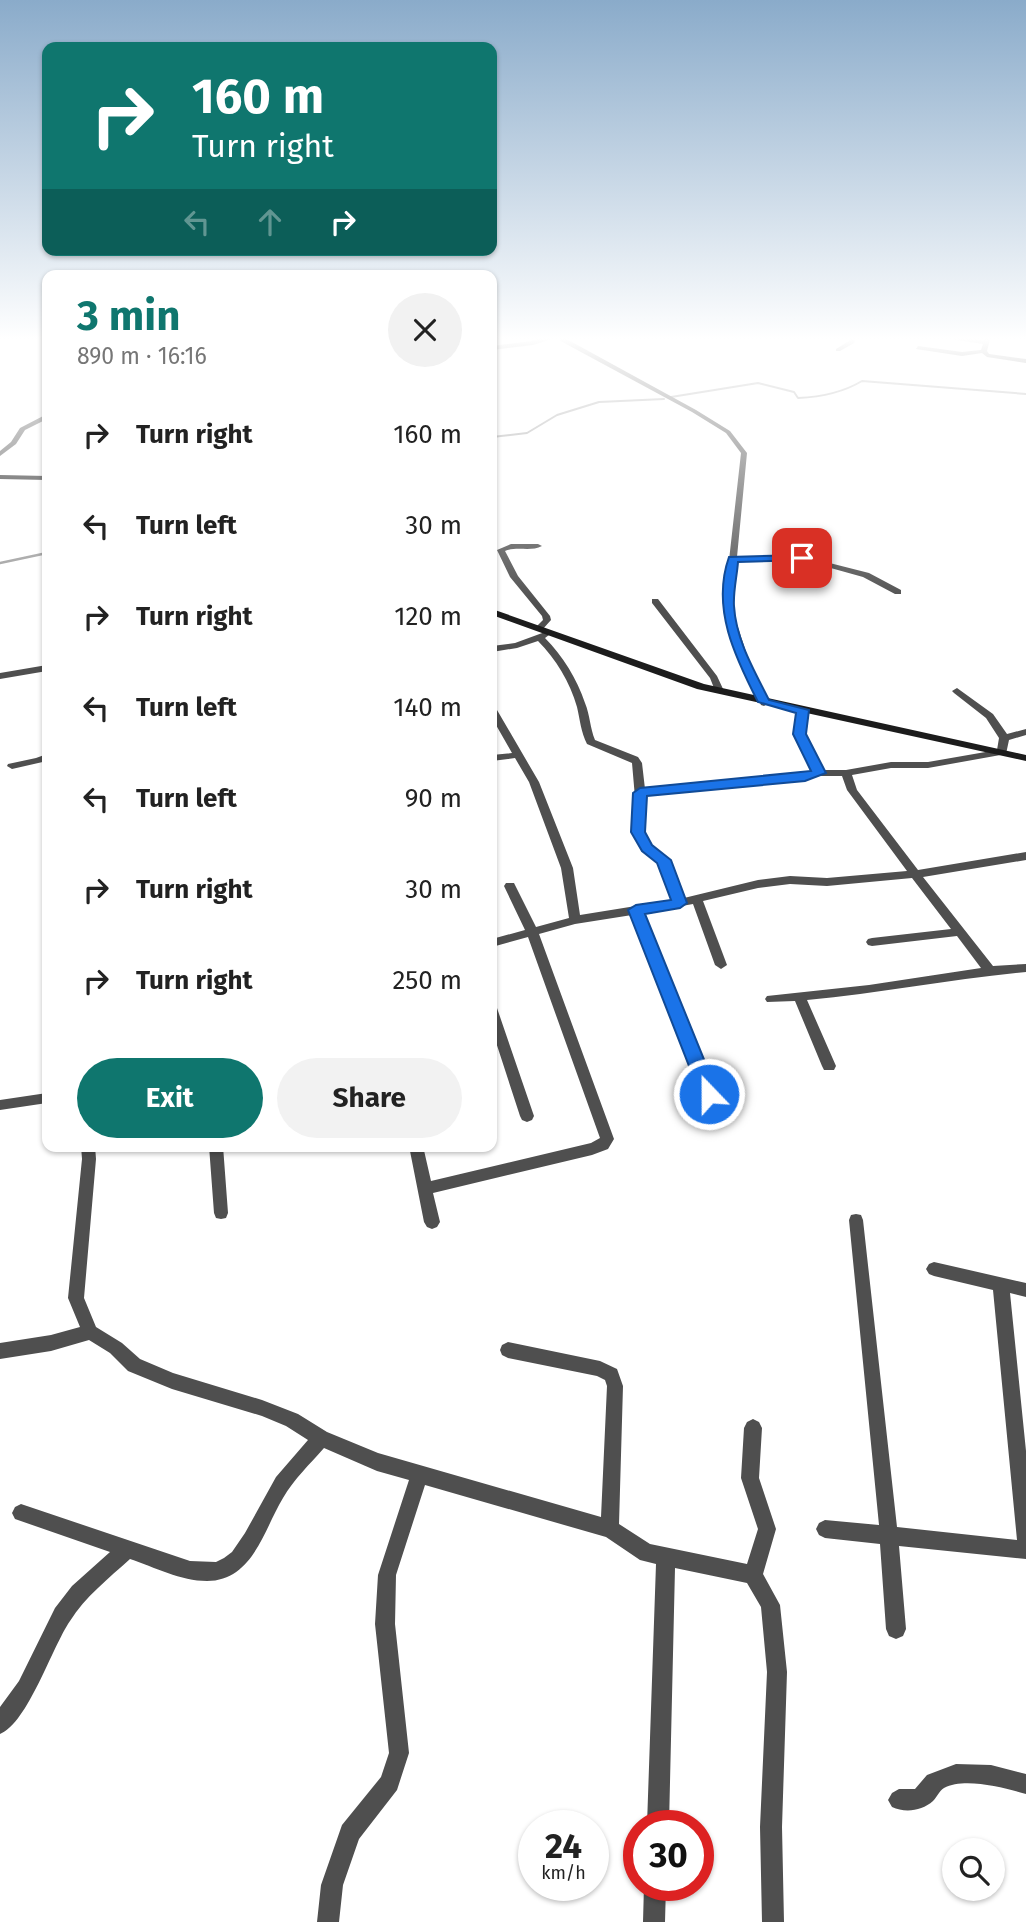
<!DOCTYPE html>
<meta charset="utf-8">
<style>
:root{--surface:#fff;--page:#f2f2f2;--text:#222;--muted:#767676;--accent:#0f766e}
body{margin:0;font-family:"Fira Sans",sans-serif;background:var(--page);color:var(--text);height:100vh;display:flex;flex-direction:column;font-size:26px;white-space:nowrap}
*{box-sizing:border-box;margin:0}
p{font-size:23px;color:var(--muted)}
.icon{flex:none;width:38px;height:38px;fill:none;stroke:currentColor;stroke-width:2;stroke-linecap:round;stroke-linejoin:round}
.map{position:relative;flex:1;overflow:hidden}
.details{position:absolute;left:42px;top:270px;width:455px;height:882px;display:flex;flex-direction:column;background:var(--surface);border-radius:14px;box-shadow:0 2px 5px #0004}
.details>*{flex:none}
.hud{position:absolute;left:42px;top:42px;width:455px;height:214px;border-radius:14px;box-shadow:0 2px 5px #0004;background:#0f766e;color:#fff;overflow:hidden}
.buttons{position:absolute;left:942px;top:1838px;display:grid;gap:14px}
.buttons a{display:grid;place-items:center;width:63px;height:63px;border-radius:50%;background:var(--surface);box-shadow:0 2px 5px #0004;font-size:35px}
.speed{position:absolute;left:518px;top:1810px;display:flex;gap:14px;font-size:35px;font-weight:700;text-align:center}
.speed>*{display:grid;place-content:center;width:91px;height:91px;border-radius:50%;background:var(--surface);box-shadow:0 2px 5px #0004;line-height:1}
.speed small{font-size:18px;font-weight:400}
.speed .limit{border:10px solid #d22;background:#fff;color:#111}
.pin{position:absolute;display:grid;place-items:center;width:60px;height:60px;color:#fff;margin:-30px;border-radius:14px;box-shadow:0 4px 10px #0006}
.me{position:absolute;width:77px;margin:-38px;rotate:338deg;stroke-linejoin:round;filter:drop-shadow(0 0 5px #0008)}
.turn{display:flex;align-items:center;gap:24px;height:147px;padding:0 35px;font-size:32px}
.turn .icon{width:91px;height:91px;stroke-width:2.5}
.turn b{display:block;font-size:49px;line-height:60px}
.lanes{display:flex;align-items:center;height:66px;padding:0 35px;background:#0003;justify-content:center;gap:35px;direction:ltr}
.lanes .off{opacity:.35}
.round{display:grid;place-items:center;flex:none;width:74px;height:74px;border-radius:37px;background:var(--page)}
.head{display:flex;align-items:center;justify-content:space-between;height:119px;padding:0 35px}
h1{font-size:42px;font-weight:700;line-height:52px;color:var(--accent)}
.cta{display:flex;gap:14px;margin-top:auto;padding:14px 35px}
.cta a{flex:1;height:80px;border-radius:42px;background:var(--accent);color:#fff;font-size:28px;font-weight:700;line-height:80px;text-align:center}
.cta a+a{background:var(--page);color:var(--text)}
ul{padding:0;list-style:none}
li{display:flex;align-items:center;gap:21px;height:91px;padding:0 35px}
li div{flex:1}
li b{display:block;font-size:26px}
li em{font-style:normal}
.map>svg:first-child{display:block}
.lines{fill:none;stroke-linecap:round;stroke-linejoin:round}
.stream-far1{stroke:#9d9d9d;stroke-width:2}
.stream{stroke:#9d9d9d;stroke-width:2.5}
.street{fill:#4f4f4f;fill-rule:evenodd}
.secondary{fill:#1c1c1c;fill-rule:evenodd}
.route{fill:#1a73e8;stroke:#114b97;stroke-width:2}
</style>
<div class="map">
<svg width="1026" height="1922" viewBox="0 0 1026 1922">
<rect width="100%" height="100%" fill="#fff"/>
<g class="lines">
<path class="stream-far1" d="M671,397L758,383L794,392L798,398C821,397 842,393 862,381L1026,394
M492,437L527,433L557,415L599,402L664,399"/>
<path class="stream" d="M0,563L47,553"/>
<path class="street" d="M548,336H561L696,410L730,431L747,453L737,557L802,556L869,573L901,590V594H895L863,577L802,560L737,561L732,605L735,618L747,655L769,703L764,706L761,705L738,655L724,605L741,453L726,433L692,412L555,338L533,345L492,350V346L532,341Z
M850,336H856L854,343L840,351H836V349L849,341Z
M931,336L984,340L985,336H991L987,351L989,354L1026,359V363L987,357L982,353L962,356L916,349L918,346L962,352L981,350L983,344Z
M47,414V419L25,430L16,444L0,456V451L11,442L20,428Z
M511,544H538L542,546C531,552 517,546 505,551L518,576L550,616L551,620L542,630L535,628L543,620L542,616L510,577L497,550Z
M652,599H658L717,676L724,691L722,693H716L710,678L652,603Z
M545,632L549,635L545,638C563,656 577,679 585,703C590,715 590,728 595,740L638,757L642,763L645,789L804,774L813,771L795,734L798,711L803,708L808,711L805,734L823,770H846L891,762H928L997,750L999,738L986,718L954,693L952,691L957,688L993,714L1007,734L1026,729V735L1009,740L1006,754L928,768H891L852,775L857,790L918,870L1026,852V860L923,877L993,966L1026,964V972C953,979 881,993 807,1000L836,1066L834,1070H824L822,1066L795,1001L767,1002L765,999L767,996L869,985L981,968L957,936L872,946L868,945L866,942L868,939L872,938L951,929L912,878L827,886L790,884L758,888L703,901L727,965L721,969L715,965L693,904L643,913L716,1094L714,1098L709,1099L704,1098L702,1094L632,915L575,924L539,934L614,1139L608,1149L592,1155L433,1193L440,1222L437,1227L432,1229L427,1227L424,1222L409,1146H423L431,1181L591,1143L600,1138L528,937L492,947V939L525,930L504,886L506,883H514L536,927L569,918L561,868L529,782L515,758L492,761V755L512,753L492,718V707L497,710L539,782L573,868L580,915L673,900L658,862L643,850L633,832L636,809L632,763L587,744C581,732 580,720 577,707C570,682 556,659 538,641L517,648L492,652V646L515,643ZM819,776H842L847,790L907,871L827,878L790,876L758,880L684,898L669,860L651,846L643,832L646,809L645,796L805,780Z
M47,665V671L0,679V673Z
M47,754V761L12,769L7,766L8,764L36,758Z
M492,1006L497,1008L498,1011L534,1116L532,1120L527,1122L522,1120L520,1116L492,1030Z
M47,1093V1103L0,1110V1100Z
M81,1146H95L96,1159L84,1298L96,1327L122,1343L140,1359L173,1373L262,1400L298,1414L327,1432L378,1453L601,1517L607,1386L605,1380L597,1376L508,1358L502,1355L500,1350L502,1345L508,1342L600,1361L617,1369L623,1386L619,1524L650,1544L747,1564L758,1529L741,1478L744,1428L747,1422L753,1419L759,1422L762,1428L759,1478L776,1529L763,1574L780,1605L787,1672L782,1827L784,1922H762L760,1827L767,1672L761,1607L747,1583L675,1568L669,1825H647L656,1564L640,1560L606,1537L425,1485L396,1575L395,1624L409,1753L397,1790L359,1839L343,1885L339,1922H317L321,1885L342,1825L381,1777L389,1753L375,1624L378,1575L409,1480L377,1471L324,1448C310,1464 294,1479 283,1498C264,1529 253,1581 207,1581C181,1581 154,1567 130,1559C109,1578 85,1597 70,1621C52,1647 28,1723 0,1734V1707L19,1681L55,1608L72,1586L110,1552L15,1519L12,1513L15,1507L21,1504L190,1561L216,1562L224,1558L232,1552L245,1533L276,1477L308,1440L286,1426L262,1416L172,1389L128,1371L110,1353L89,1340L51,1351L0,1359V1343L51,1335L80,1327L68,1298L82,1159Z
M209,1146H223L228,1213L226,1218L221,1219L216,1218L214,1213Z
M856,1214L861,1215L863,1220L897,1527L1017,1540L993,1290L934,1276L929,1274L926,1269L929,1264L934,1262L1026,1283V1297L1010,1293L1026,1451V1559L899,1546L906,1629L903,1636L896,1639L889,1636L886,1629L880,1544L825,1538L819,1535L816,1529L819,1523L825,1520L879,1525L849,1220L851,1215Z
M956,1764L991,1765L1026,1774V1794C1005,1788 965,1777 944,1788C939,1791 937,1797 933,1801C922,1811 905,1813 892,1807L888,1800L892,1793L899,1789H915L927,1775Z
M644,1885H666L665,1922H643Z"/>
<path class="secondary" d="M0,475L47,476V480L0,479Z
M492,609L704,684L1026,755V761L697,689L492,615Z"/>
</g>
<linearGradient id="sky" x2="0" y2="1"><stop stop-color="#8aabca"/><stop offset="0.56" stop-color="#fff"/><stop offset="1" stop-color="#fff" stop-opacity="0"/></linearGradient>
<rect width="1026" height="605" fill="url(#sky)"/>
<path class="route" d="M802,555L808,558L806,560L738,562C737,576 733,592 734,606C736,640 754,670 769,700L809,710L806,734L826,773L805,781L647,796L645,832L652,845L671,860L687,903L680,908L645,914L718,1094L715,1099H703L700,1094L628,910L636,905L671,900L657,863L642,851L631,832L633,793L640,788L811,771L793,734L796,713L758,702C735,657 711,608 729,557Z"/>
</svg>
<div class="buttons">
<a><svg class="icon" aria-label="search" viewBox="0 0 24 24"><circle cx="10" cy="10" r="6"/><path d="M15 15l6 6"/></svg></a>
</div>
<div class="speed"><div>24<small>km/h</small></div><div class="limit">30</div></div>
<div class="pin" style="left:802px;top:558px;background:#d93025"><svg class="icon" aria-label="arrive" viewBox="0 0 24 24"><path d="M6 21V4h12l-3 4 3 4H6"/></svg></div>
<svg class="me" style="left:709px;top:1094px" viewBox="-20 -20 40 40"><circle r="17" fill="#1a73e8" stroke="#fff" stroke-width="3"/><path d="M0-11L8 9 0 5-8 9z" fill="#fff"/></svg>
<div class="hud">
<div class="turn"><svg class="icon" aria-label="right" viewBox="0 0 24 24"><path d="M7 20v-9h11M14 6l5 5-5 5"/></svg><div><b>160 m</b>Turn right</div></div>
<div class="lanes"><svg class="icon off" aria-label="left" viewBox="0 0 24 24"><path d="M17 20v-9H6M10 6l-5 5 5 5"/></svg><svg class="icon off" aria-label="ahead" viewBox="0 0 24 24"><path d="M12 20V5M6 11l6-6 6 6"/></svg><svg class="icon" aria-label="right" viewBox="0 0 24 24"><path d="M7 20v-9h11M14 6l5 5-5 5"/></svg></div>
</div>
<section class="details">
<div class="head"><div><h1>3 min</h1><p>890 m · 16:16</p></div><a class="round"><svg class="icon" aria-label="close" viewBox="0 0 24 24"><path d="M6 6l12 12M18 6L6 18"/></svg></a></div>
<ul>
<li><svg class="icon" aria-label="right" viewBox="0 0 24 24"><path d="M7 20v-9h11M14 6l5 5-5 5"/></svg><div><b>Turn right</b></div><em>160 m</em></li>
<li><svg class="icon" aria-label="left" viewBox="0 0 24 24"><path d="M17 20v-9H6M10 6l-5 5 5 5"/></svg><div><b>Turn left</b></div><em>30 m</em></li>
<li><svg class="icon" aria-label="right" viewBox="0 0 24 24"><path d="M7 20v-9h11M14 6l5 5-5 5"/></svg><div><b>Turn right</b></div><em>120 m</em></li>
<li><svg class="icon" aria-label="left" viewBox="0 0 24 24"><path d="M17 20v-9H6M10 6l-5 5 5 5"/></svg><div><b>Turn left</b></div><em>140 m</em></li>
<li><svg class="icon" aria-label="left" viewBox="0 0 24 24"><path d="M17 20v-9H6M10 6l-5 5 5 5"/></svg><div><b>Turn left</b></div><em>90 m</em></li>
<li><svg class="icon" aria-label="right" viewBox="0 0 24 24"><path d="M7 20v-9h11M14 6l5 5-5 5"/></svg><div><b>Turn right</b></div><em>30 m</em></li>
<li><svg class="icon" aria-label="right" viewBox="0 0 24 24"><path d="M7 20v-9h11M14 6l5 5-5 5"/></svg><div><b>Turn right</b></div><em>250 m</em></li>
</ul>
<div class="cta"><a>Exit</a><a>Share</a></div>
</section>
</div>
